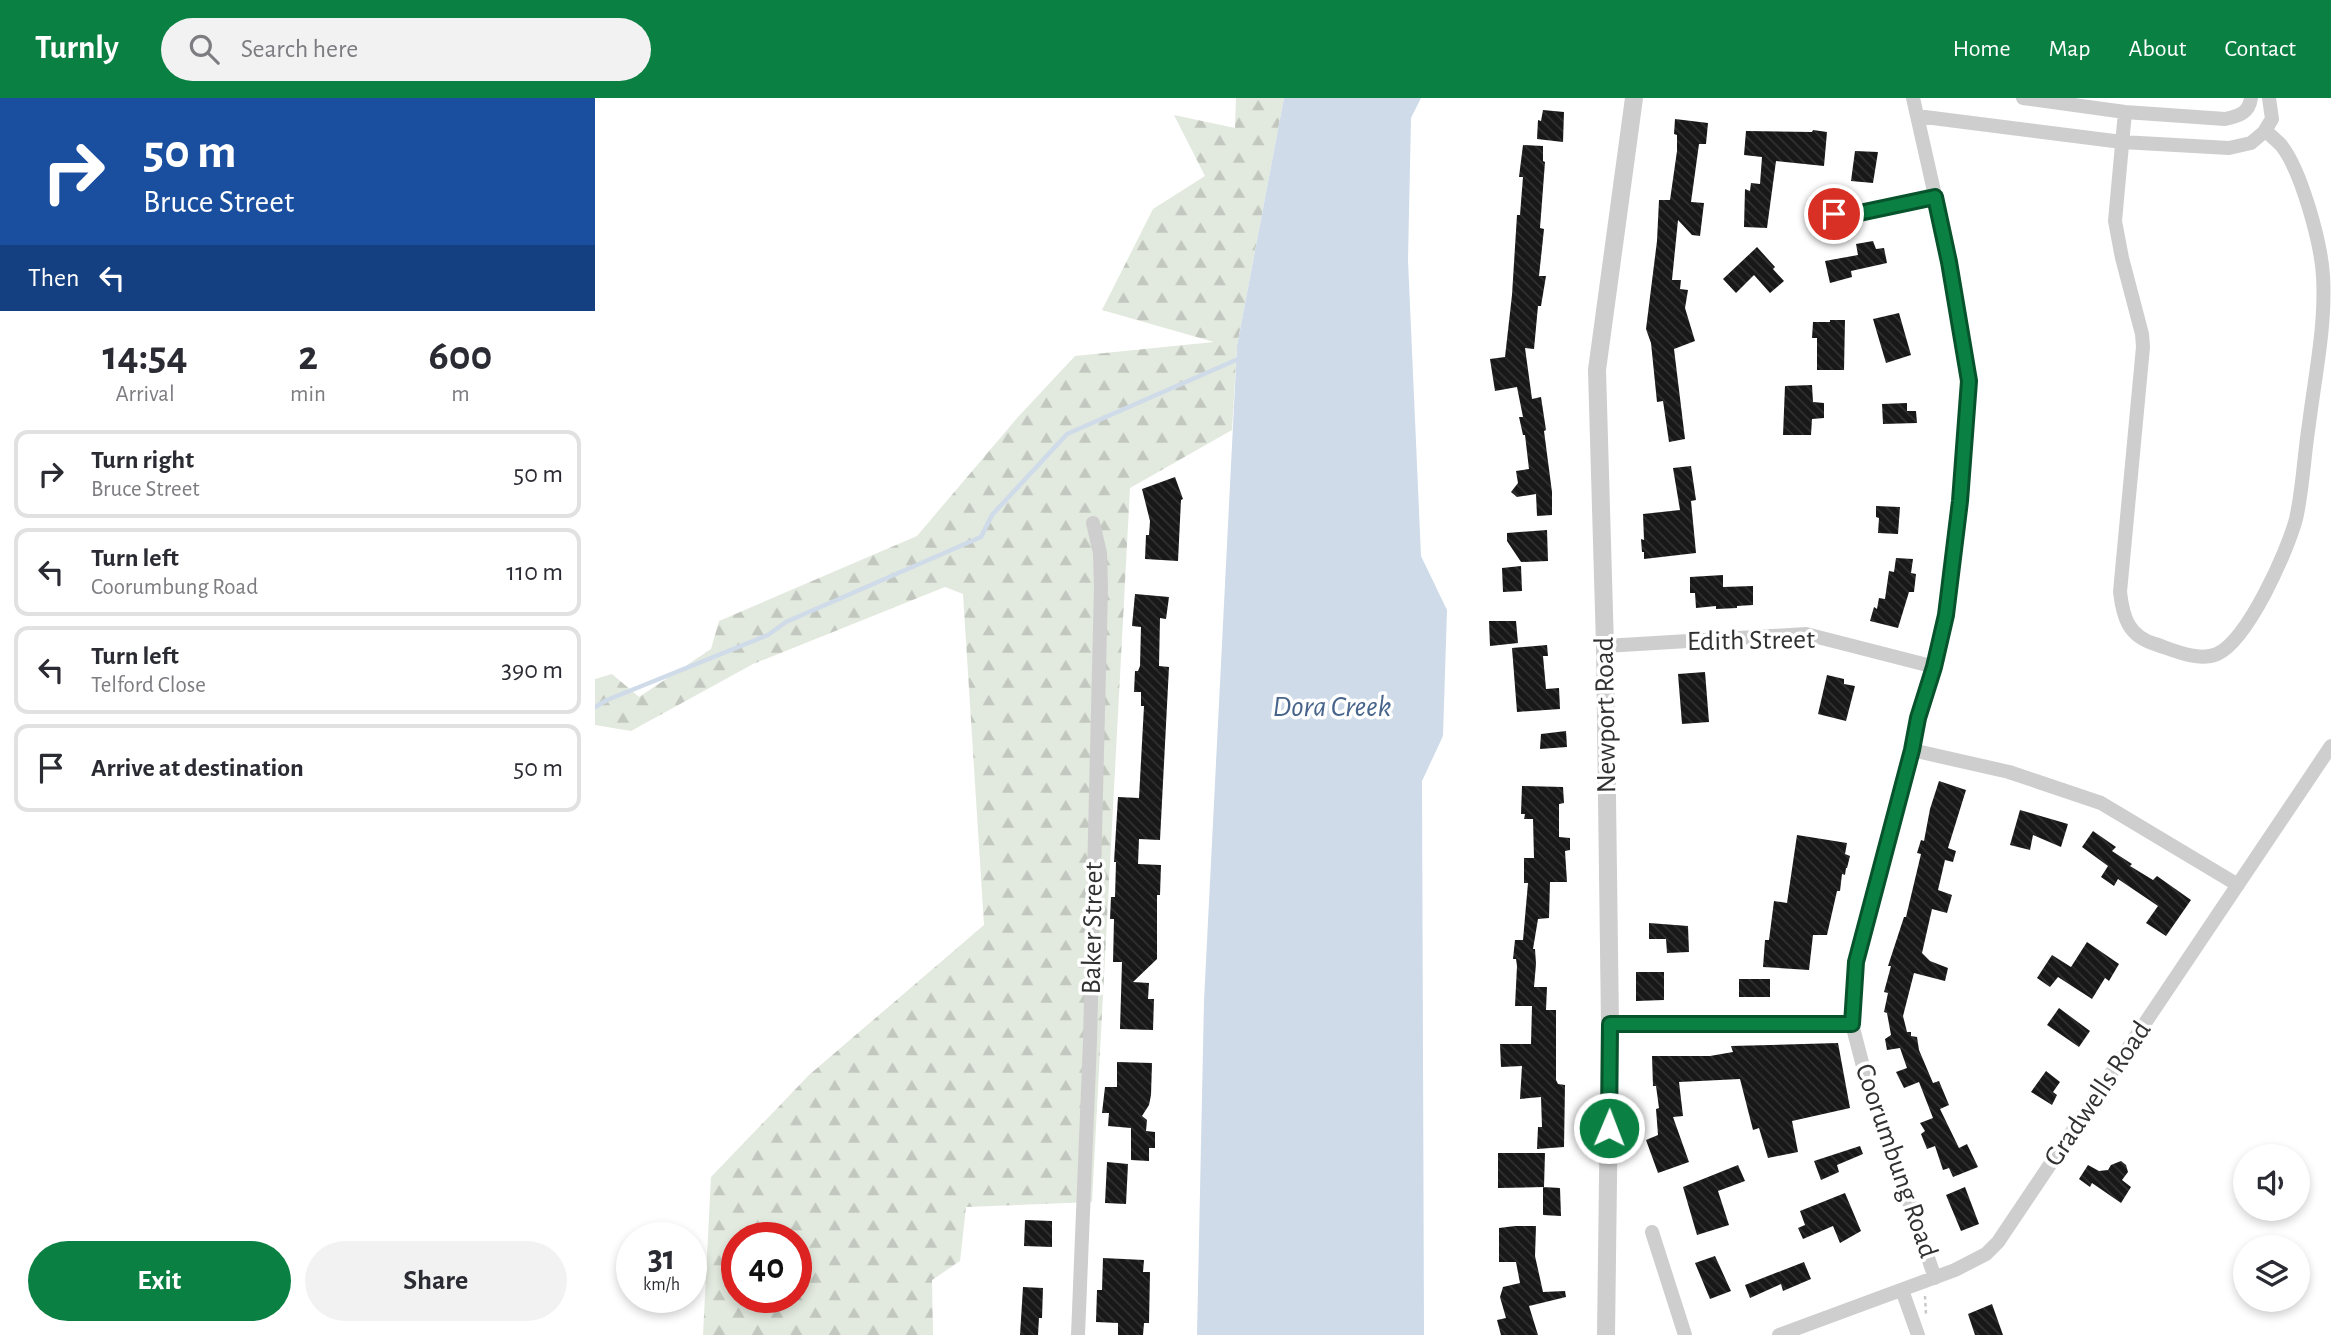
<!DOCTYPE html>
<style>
:root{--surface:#fff;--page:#f2f2f3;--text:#2b2b33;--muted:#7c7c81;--line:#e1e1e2;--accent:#0b8043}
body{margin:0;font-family:"Alegreya Sans",sans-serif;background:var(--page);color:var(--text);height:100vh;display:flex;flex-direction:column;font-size:26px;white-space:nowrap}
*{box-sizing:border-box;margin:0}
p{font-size:23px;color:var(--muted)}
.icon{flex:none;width:38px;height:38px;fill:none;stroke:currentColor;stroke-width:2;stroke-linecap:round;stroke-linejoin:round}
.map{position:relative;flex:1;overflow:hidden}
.panel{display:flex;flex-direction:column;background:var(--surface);width:595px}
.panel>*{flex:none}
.hud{background:#1a4fa0;color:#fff;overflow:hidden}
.controls{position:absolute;left:1638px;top:1046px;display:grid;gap:14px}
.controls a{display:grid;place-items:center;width:77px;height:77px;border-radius:50%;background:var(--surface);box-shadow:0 4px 10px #0003;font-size:35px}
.speed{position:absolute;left:21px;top:1124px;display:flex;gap:14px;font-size:35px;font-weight:700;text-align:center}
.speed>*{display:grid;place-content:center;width:91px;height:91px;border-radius:50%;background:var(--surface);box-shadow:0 4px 10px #0003;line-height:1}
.speed small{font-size:18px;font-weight:400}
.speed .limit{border:10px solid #d22;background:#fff;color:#111}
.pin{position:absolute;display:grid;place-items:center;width:60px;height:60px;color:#fff;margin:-30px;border:4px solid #fff;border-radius:50%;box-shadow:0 2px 7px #0007}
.me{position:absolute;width:77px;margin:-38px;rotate:1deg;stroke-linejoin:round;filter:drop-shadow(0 0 5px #0008)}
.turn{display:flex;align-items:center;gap:24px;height:147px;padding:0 28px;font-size:32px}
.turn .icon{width:91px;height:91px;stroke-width:2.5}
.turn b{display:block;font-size:49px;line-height:60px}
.then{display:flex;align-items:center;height:66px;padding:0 28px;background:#0003;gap:14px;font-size:26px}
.eta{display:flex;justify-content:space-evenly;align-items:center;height:119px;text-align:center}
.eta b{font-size:42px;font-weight:600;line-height:49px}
.cta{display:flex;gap:14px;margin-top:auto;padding:14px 28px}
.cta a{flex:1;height:80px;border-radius:42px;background:var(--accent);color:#fff;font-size:28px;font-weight:600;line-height:80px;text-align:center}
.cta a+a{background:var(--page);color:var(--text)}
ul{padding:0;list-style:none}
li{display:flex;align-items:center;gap:21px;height:88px;margin:0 14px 10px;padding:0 14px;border:4px solid var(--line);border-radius:14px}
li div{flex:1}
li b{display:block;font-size:26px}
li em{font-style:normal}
header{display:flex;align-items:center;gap:42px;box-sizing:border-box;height:98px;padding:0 35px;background:var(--accent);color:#fff}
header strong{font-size:33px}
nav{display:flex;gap:38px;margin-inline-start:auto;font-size:24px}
.search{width:490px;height:63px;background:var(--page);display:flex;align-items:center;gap:18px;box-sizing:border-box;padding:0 24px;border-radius:38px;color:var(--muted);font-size:26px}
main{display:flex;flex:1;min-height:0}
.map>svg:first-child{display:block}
.forest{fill:url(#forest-firs);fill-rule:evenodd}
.water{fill:#cfdbe9}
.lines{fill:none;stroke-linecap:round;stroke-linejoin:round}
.stream{stroke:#cfdbe9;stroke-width:4.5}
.building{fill:url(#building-back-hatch)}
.path{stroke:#c8c8c8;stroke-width:2.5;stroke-dasharray:3.5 3.5;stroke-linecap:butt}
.minor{stroke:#cecece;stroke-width:14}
.tertiary{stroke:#cecece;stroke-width:18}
.route-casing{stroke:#07532c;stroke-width:18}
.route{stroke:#0b8043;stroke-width:12}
.labels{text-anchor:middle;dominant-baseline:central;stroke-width:7;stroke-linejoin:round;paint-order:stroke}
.street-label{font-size:28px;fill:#313131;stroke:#fff}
.water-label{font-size:30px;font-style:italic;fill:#47648b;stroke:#fff}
</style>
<header>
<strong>Turnly</strong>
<div class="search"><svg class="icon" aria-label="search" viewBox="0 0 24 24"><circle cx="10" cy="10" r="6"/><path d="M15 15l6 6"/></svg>Search here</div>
<nav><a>Home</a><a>Map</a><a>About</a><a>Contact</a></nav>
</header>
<main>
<section class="panel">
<div class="hud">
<div class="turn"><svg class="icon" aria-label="right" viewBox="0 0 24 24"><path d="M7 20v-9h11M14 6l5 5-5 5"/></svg><div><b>50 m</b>Bruce Street</div></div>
<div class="then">Then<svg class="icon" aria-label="left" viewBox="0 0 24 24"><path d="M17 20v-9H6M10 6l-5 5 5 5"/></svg></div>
</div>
<div class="eta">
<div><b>14:54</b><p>Arrival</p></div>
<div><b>2</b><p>min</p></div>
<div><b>600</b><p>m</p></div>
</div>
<ul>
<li><svg class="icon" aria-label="right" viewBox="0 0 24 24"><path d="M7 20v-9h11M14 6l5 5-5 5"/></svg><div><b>Turn right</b><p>Bruce Street</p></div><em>50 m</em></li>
<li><svg class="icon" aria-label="left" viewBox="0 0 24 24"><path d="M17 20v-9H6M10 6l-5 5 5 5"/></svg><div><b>Turn left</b><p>Coorumbung Road</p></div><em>110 m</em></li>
<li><svg class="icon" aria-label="left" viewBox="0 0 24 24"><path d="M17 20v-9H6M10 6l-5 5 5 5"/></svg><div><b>Turn left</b><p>Telford Close</p></div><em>390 m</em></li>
<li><svg class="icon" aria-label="arrive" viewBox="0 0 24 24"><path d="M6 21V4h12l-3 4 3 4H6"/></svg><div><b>Arrive at destination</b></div><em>50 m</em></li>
</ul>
<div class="cta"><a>Exit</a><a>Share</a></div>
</section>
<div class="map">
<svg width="1736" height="1237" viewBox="0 0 1736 1237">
<defs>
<pattern id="forest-firs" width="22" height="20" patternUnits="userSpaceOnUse" patternTransform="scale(1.75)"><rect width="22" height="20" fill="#e2e9de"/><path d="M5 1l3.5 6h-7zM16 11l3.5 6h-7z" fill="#c2c8bf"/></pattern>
<pattern id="building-back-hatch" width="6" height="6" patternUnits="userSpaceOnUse" patternTransform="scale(1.75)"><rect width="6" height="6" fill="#181818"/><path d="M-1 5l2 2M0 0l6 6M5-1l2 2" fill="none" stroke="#313131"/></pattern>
</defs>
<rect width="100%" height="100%" fill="#fff"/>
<path class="forest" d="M641,0H689L642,248L637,332L535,390L497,1104L371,1109L365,1163L337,1182L338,1237H108L116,1079L214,977L389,827L368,496L350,489L158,566L36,633L0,627V581L17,576L44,599L116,551L124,523L322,438L423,319L480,258L619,244L507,212L558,111L610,78L579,17L640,30ZM142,1139H201V1199H142Z"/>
<path class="water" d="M689,0H826L816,20L813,162L826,458L852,512L848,638L827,683L829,1237H602L609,903L642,248Z"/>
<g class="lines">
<path class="stream" d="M0,609L12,602L173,537L191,524L386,439L397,417L472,336L641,262"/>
</g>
<path class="building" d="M948,12L969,14L968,44L942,41L943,22L946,23Z
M1080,21L1113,25L1111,46H1104L1096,104L1109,105L1105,138L1097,137L1083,122L1077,182H1086L1085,191L1093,192L1090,210L1100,243L1079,251L1090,341L1074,344L1068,303L1062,304L1056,245L1051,231L1062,143L1064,102H1075L1082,53V37L1079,36Z
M1218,32L1232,34L1229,68L1181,63L1172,130L1149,129L1150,91L1155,93L1156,85L1165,86L1167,59L1149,57L1151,33L1217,34Z
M928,47L948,48V63L950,64L945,130L949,131L944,178H951L946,208H943L939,251L930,250L937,301L946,299L951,332L949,333L957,394V417L942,418L941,396L922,399L916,394L923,385L921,373L934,371L930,337H928L924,319H928L922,289L900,293L895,261L910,259L917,197L922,117H925L928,79H924Z
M1260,53L1283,54L1278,85L1256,83Z
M1278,143L1281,151L1289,150L1292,165L1256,173L1257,179L1235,185L1230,163L1263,157L1261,146Z
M1162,149L1180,169L1178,171L1189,183L1175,195L1159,177L1141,195L1128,181Z
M1304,215L1316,257L1291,265L1278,221Z
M1235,222H1250L1249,272H1222V240H1217L1218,224H1235Z
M1217,287L1218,304L1229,305V320L1217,321L1216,337H1188L1190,288Z
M1312,305V313H1321L1322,325L1288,326L1287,306Z
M1096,368L1101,402L1096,403L1101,455L1049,461V454H1047L1046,441L1049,442L1048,416L1085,412L1078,370Z
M580,379L588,401L586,402L583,463L550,461L551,437H554L555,423L547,391Z
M1281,408L1305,409L1303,436L1283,435L1284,420L1281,419Z
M952,432L953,463L926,464L912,443V435Z
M1301,460L1318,461L1316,475L1321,476L1319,494H1314L1303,530L1275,523L1279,509L1282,511L1284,500L1290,501L1294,473L1299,474Z
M926,468L927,493L908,494L907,470Z
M1128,477V489L1158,488V507L1142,508V510L1121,511V508L1101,510L1100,495H1095V479Z
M540,496L574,499L571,521L565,520L564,568L574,569L565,742L544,741L543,766L566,767L565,797H562V861L538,884L554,885L553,901H559L558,932L525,931L527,864H518L519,821H515L516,799H520L521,764H519L523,699L544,700L549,608H546V594H539L540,573H543L545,568L546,529L537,528Z
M894,523H921L923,545L895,548Z
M952,547L953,558H948L951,591L964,590L965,611L922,614L917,550Z
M1110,574L1114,624L1087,626L1083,576Z
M1232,577L1249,581V586L1260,588L1251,623L1223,616Z
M971,633L972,649L945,651L946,636Z
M1344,683L1371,692L1353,750L1361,753L1358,764L1350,762L1343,792L1357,797L1352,815L1337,811L1327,855L1335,863L1353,870L1350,883L1319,875L1308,918L1312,934H1316V938L1322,939L1324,952L1338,985L1344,983L1354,1007L1345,1011L1364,1050L1372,1046L1383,1069L1358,1079L1354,1070L1348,1072L1340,1048L1332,1051L1326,1036L1330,1033L1325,1025L1338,1020L1324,984L1309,990L1301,974L1312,970L1305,950L1292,952L1290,941L1296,937L1292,915L1289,914L1293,895L1289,894L1296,868H1293L1309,819H1311L1326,756L1322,755L1326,742L1329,743L1335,711Z
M927,688L968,689L969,705L964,706V739L975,740V752L970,753L972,784H955L954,820L943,821L938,851H940L941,866L939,889H952L951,912H961V982L963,986L970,987L969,1049L942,1051L943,1029H947L946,999L925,1001L927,968L906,969L905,946H936L937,908H920L922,868L921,861H918L920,842H928L933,785H929V760H939L938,721H929L930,716H926Z
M1425,712L1473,726L1466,749L1438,737L1435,752L1415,747Z
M1498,733L1521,749L1517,753L1537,766L1535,768L1558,782L1562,778L1596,802L1571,838L1551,825L1563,808L1523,781L1519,788L1506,779L1513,768L1487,749Z
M1202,737L1252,745L1250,756L1255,758L1252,770H1251L1250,777L1247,776L1245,793H1242L1232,837H1218L1214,872L1168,869L1170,842H1174L1179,803L1192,805Z
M1054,825L1093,828L1094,854L1072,855L1071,841H1054Z
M1492,844L1524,866L1514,883L1510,880L1497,901L1463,879L1455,889L1442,880L1457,857L1476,869Z
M1041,874H1069V902L1041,903Z
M1144,881H1175V899H1144Z
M1464,910L1495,933L1484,949L1452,927Z
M1243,945L1255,1010L1197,1023L1203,1054L1173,1060L1164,1030L1158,1032L1145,981L1084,984L1088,1018L1078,1019L1094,1064L1063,1075L1051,1042L1063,1037L1061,1011L1064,1010L1061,988H1058L1057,958H1115L1138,954L1136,948Z
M522,964L557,965L556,997L554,1007L547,1018L552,1022L551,1033L560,1034V1050H554V1063L536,1062V1030L513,1028L514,1015H507L510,989H522Z
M1451,973L1465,984L1458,994L1462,997L1457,1007L1436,994Z
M1265,1048L1268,1056L1242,1067L1244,1074L1226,1082L1219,1063Z
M903,1055H950L949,1089L903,1090Z
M1526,1063L1531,1067L1533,1074L1527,1082L1536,1089L1526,1105L1497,1085L1495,1089L1484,1081L1493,1067L1504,1073L1513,1072L1516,1067Z
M512,1064L533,1066L531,1106L510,1105Z
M1143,1067L1150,1083L1123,1093L1134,1127L1102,1137L1088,1089Z
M948,1089L965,1090L966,1118L948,1117Z
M1370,1089L1384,1126L1366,1133L1351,1097Z
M1250,1095L1266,1133L1245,1145L1238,1128L1208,1141L1203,1130L1210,1127L1205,1113Z
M430,1122L457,1123V1149L429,1148Z
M920,1128H941L940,1158L948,1194L970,1193L971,1199L934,1208L943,1237H906L902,1222L911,1220L905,1199L908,1189L925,1185L921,1164H904V1130Z
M1120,1158L1136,1193L1115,1201L1100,1165Z
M508,1160L549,1162L548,1174H555L554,1225H549L548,1237H523V1225L501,1224L502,1192H507Z
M1209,1164L1216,1181L1188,1193L1186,1186L1155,1200L1150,1187Z
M428,1189L448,1190L447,1220H444L443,1237H425Z
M1397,1206L1408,1237H1380L1373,1216Z"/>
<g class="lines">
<path class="path" d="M1330,1198L1331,1216"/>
<path class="minor" d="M1318,0L1355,164L1374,283L1365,403L1351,517L1317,652L1261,864L1257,926L1270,976L1340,1180
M1428,0L1530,14L1630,21C1644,18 1654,15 1656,0
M1530,14L1520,123L1527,160L1547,236L1548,249L1525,494C1528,519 1533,538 1560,546C1578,552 1603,564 1622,556C1653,542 1692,454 1701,421C1708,390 1709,357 1714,326C1720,277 1731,227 1728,178C1726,144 1706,72 1686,47C1681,42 1675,37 1670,32
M1322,18L1527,44L1634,50L1656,45L1669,34L1677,21L1674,0
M1224,114L1255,117L1340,99
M1010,548L1211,536L1340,569
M1317,652L1414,674L1506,705L1643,787
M1015,926H1257
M1057,1134L1090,1237
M1307,1192L1323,1237
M483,1237L495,943L506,489L505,455L498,425
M1184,1237L1360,1172L1391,1156L1403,1144L1736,648"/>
<path class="tertiary" d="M1011,1237L1015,926L1010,548L1002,272L1039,0"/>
</g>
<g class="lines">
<g class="route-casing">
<path id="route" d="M1014,1030L1015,926H1257L1261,864L1317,652L1323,620L1339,569L1351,517L1365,403L1374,283L1354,164L1340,99L1255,117L1239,116"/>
</g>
<use href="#route" class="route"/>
</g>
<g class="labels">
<g class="street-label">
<text transform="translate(1156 543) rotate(-1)">Edith Street</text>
<text transform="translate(1011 617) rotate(-91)">Newport Road</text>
<text transform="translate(498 830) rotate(-89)">Baker Street</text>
<text transform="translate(1503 996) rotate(-56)">Gradwells Road</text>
<text transform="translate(1301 1063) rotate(71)">Coorumbung Road</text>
</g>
<g class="water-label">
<text x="737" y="609">Dora Creek</text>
</g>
</g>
</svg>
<div class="controls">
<a><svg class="icon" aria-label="sound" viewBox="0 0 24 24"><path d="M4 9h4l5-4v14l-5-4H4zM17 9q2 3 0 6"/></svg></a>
<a><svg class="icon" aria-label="layers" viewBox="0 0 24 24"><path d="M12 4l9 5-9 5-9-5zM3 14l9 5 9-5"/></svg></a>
</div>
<div class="speed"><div>31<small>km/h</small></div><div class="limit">40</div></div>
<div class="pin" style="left:1239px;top:116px;background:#d93025"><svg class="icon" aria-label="arrive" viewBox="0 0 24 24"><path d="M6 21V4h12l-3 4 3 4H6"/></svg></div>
<svg class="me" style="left:1014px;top:1030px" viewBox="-20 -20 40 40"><circle r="17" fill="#0b8043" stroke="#fff" stroke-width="3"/><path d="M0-11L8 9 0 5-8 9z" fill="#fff"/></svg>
</div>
</main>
